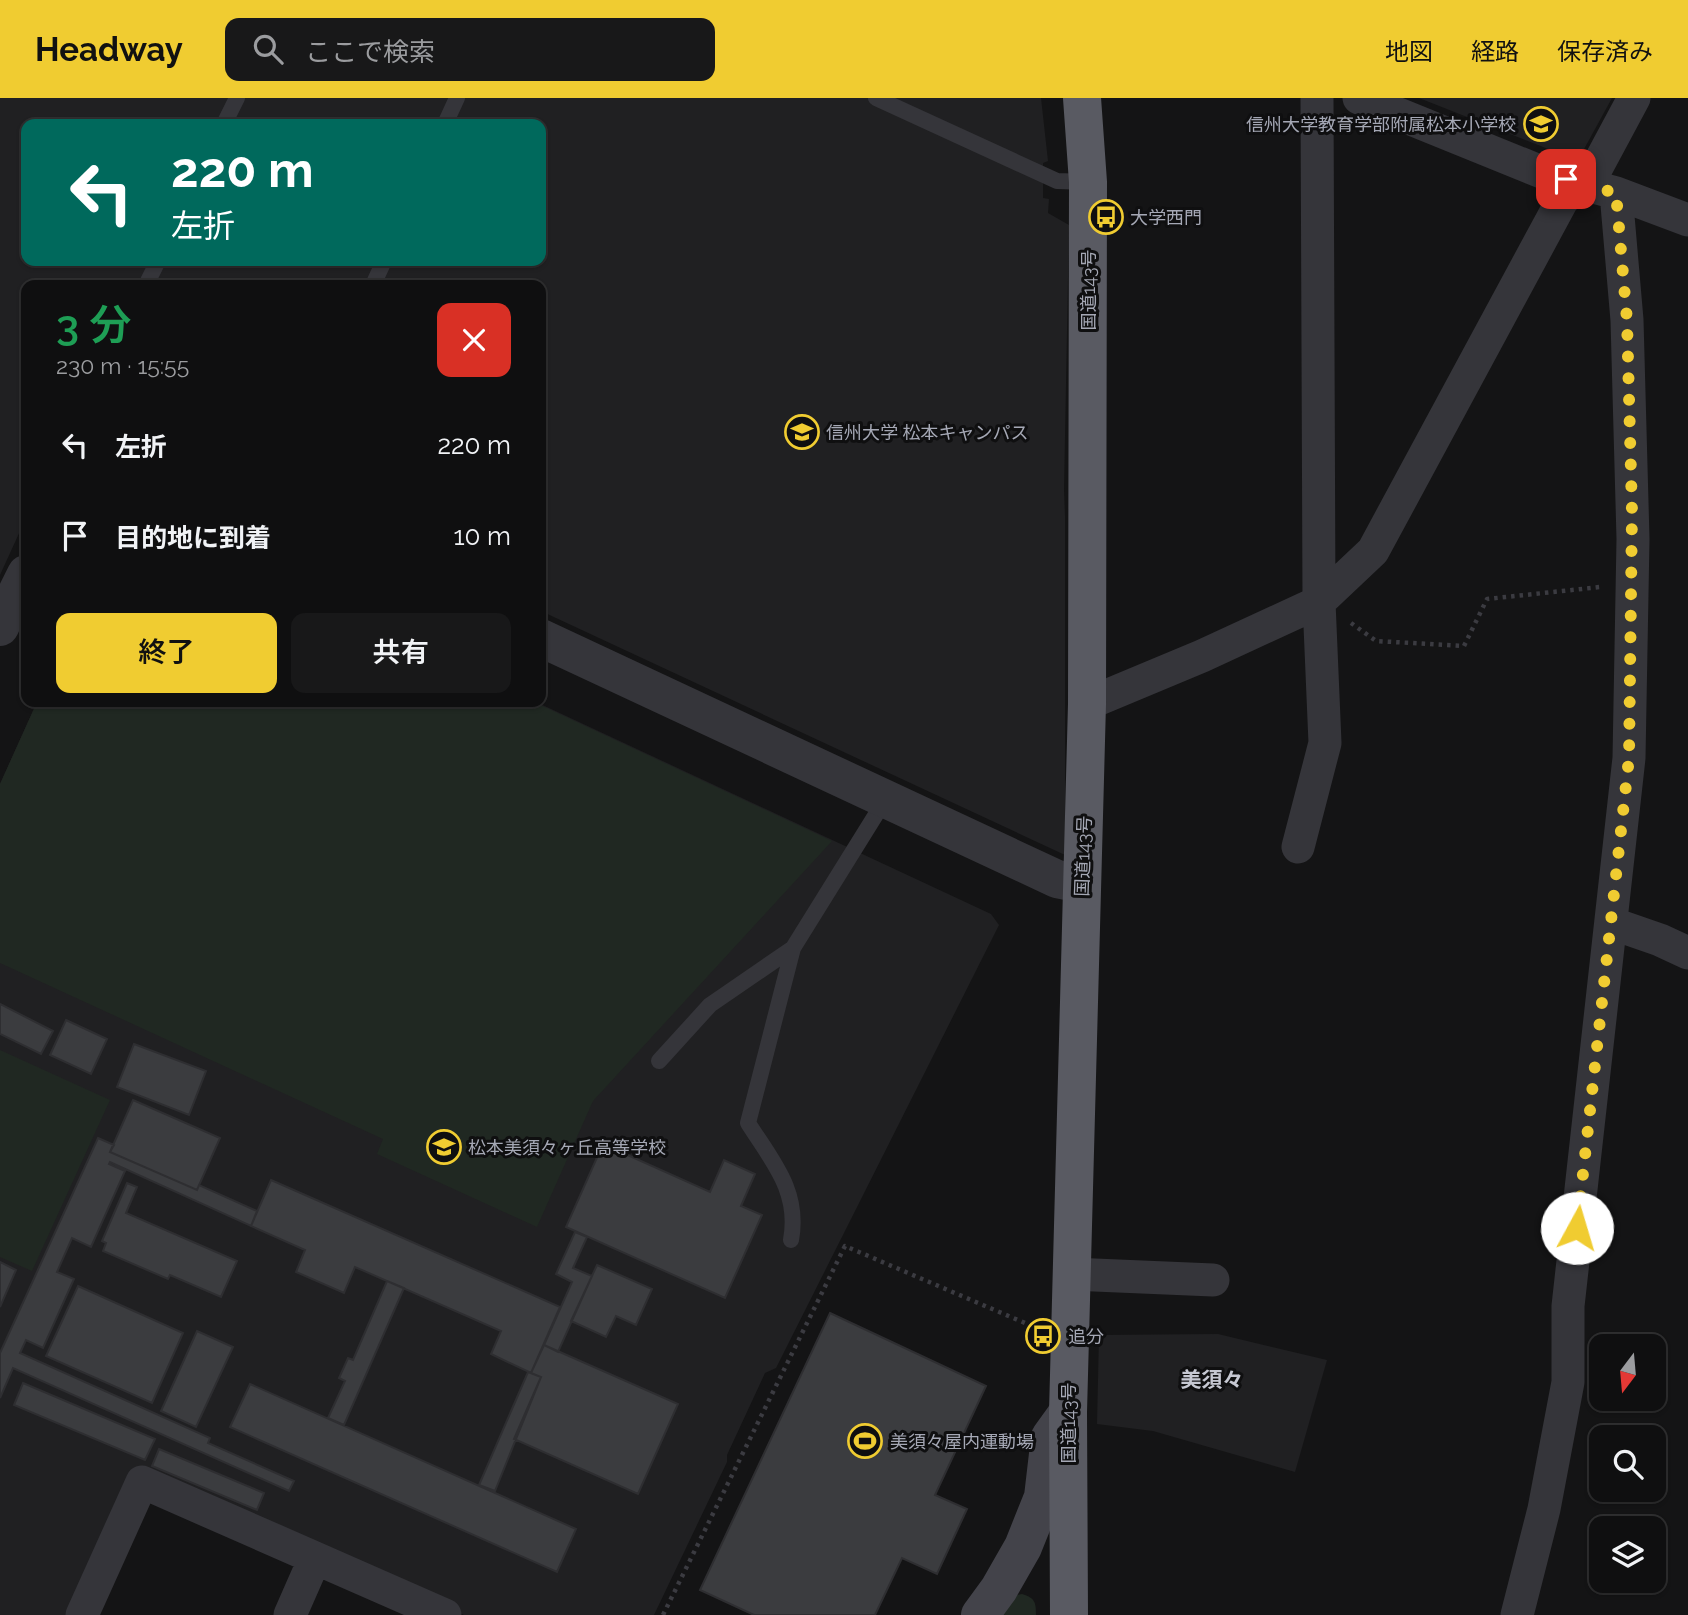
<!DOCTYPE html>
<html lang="ja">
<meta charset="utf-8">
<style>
:root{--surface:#0f0f10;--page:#181819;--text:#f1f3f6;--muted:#9b9c9f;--line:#2f2f30;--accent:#f0cc31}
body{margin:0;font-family:Raleway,"Noto Sans JP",sans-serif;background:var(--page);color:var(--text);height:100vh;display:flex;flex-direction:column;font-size:26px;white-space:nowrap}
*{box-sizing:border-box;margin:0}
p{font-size:23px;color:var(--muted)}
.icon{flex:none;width:38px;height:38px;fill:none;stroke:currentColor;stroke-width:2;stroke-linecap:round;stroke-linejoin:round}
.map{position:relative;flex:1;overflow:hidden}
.details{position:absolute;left:21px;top:182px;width:525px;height:427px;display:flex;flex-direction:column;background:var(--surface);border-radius:14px;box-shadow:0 2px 5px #0004,0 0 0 2px var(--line)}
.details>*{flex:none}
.hud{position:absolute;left:21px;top:21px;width:525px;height:147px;border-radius:14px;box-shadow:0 2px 5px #0004,0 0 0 2px var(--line);background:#00695c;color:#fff;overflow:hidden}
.needle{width:46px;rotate:196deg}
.buttons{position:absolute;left:1589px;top:1236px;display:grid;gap:14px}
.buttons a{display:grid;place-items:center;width:77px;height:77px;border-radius:14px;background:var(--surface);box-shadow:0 2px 5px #0004,0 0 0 2px var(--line);font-size:35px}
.pin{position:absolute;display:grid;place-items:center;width:60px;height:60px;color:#fff;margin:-30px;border-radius:14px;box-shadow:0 4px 10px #0006}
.me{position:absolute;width:77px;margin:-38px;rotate:6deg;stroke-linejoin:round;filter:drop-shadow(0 0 5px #0008)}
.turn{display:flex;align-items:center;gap:24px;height:147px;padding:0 35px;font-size:32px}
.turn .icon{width:91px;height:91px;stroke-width:2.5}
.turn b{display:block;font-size:49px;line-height:60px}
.round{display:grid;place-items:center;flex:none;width:74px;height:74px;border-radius:14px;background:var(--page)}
.headline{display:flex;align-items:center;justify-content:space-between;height:119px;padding:0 35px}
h1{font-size:42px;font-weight:600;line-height:52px;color:#1e9e55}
.cta{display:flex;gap:14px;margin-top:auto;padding:14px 35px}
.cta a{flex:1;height:80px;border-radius:14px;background:var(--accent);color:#111;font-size:28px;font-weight:600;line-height:80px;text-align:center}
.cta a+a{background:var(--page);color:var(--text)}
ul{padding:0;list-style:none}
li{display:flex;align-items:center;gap:21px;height:91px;padding:0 35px}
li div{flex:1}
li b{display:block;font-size:26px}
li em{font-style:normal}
header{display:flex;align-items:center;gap:42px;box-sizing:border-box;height:98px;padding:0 35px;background:var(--accent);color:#111}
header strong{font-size:33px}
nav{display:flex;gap:38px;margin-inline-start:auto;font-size:24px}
.search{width:490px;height:63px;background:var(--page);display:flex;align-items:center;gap:18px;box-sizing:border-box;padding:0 24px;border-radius:14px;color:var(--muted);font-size:26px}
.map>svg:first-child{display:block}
.built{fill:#202022;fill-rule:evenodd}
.green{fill:#202822}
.building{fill:#3b3c3f;stroke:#2e2e31;stroke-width:2}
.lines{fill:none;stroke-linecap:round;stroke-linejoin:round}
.path{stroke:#3b3b41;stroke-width:4.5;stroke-dasharray:3.5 5;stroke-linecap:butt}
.service{stroke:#35353a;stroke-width:16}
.minor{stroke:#35353a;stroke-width:33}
.tertiary{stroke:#35353a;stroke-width:38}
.secondary{stroke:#43434a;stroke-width:38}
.trunk{stroke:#595a62;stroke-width:38}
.route{stroke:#f0cc31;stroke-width:12;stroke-dasharray:0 21.6}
.labels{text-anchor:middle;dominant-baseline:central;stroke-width:6;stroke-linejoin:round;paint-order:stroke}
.poi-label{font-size:18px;fill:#a5a8b5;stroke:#0f0f10;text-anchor:start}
.street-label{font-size:18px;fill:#a5a8b5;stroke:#0f0f10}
.quarter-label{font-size:21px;font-weight:bold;fill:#c6c8d2;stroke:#0f0f10}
</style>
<header>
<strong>Headway</strong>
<div class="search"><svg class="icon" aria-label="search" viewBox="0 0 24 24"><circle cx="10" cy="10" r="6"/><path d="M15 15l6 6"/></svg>ここで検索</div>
<nav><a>地図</a><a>経路</a><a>保存済み</a></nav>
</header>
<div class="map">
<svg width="1688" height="1517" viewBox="0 0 1688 1517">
<rect width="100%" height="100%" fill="#141415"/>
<path class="built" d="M0,0H1041L1048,63L1043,65V100L1049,101L1048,115L1069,127L1064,392L1065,418V757L541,513V187H26V420L0,477ZM26,26H541V163H26Z
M1419,0H1612L1583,53L1561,56Z
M37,604H536L991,816L999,827L776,1270L765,1275L727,1357V1364L654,1517H464L139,1373L73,1517H0V686Z
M1218,1236L1327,1262L1295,1374L1153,1333L1097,1326L1099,1237Z"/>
<path class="green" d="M37,604H534L832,743L593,1003L537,1129L377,1056L383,1041L0,865V686Z
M0,952L110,1002L32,1173L0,1159Z
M1022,1496C1035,1500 1036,1504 1036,1517H1002L1017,1497Z"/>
<path class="building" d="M0,906L53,933L41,956L0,936Z
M66,922L107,941L91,976L50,957Z
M134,946L206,973L189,1017L117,989Z
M133,1002L220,1040L197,1092L110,1054Z
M98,1040L114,1047L110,1054L197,1092L199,1087L257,1113L251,1128L110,1064L109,1066L125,1073L91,1149L72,1140L57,1174L74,1181L43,1250L26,1242L20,1255L210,1340L208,1345L294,1383L289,1393L13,1270L0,1300V1255Z
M603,1046L710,1094L724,1062L755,1076L741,1108L762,1117L725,1200L566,1129Z
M271,1082L560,1209L531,1275L491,1256L501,1233L355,1169L344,1195L296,1174L305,1152L251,1128Z
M127,1085L137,1089L126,1115L237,1163L221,1199L170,1177L168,1181L103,1153L106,1145L102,1143Z
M575,1134L587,1139L573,1170L592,1178L558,1254L544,1247L572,1184L556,1176Z
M0,1164L16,1172L0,1209Z
M597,1167L652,1191L636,1227L616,1218L606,1239L571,1223Z
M387,1183L404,1190L344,1327L328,1320L345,1283L339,1280L348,1260L353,1262Z
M78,1188L183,1235L152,1305L46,1258Z
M830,1215L986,1288L935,1397L967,1411L937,1476L902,1460L875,1517H754L700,1492Z
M197,1233L233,1249L196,1329L161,1313Z
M544,1247L678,1306L638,1396L514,1341L541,1279L531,1275Z
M528,1274L541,1279L495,1393L479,1387Z
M23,1285L155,1341L145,1362L14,1307Z
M250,1286L576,1431L557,1474L230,1329Z
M159,1351L264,1395L257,1412L152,1368Z"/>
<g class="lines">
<path class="path" d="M1351,525L1376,543L1464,548L1487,501L1600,489
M663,1517L845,1148L1032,1228"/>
<path class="service" d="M876,0L1057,83L1088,84
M224,26L237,0
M445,26L457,0
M146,187L158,163
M373,187L384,163
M659,963L710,907L793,850
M791,1142C800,1093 772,1063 748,1025L793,850L885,702"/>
<path class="minor" d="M1359,0L1549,77L1616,95L1688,122
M1087,606L1202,558L1319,504L1373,453L1563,101L1582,86L1597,69L1634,0
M1298,749L1325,645L1319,504L1317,0
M1611,825L1660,842L1688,855
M1071,1176L1213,1182
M82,1517L142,1384L445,1517
M290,1517L315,1460
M1517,1517L1544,1411L1568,1284V1208L1629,660L1633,441L1627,222L1616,95"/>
<path class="tertiary" d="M0,529L26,476
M541,540L1057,781L1082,786"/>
<path class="secondary" d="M980,1517L999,1491L1023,1449L1043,1399L1050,1339L1068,1314"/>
<path class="trunk" d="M1069,1517L1068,1314L1087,606L1088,84L1082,0"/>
</g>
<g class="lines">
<path class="route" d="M1566,81L1616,95L1627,222L1632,414L1629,660L1577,1130"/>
</g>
<defs>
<g id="school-ring" transform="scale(1.75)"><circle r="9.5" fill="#0f0f10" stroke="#f0cc31" stroke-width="1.5"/><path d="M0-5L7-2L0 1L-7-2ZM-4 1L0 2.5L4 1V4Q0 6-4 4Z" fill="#f0cc31"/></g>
<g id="bus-ring" transform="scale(1.75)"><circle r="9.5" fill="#0f0f10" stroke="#f0cc31" stroke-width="1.5"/><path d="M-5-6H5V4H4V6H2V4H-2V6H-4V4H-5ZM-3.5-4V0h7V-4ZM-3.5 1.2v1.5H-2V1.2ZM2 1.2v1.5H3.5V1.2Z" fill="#f0cc31"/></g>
<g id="university-ring" transform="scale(1.75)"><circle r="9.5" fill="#0f0f10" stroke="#f0cc31" stroke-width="1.5"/><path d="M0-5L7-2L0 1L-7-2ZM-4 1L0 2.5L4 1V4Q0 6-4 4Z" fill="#f0cc31"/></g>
<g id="stadium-ring" transform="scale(1.75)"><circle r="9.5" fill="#0f0f10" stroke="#f0cc31" stroke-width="1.5"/><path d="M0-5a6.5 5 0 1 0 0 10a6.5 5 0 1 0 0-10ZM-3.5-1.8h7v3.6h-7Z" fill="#f0cc31"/></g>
</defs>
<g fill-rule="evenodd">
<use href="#school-ring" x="1541" y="26"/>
<use href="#bus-ring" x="1106" y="119"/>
<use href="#university-ring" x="802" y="334"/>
<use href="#school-ring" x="444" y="1049"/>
<use href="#bus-ring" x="1043" y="1238"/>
<use href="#stadium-ring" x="865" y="1343"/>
</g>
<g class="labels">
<g class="poi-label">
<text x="1516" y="26" text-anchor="end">信州大学教育学部附属松本小学校</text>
<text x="1130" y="119">大学西門</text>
<text x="826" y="334">信州大学 松本キャンパス</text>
<text x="468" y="1049">松本美須々ヶ丘高等学校</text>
<text x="1068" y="1238">追分</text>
<text x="890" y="1343">美須々屋内運動場</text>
</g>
<g class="street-label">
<text transform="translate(1088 192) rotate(-90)">国道143号</text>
<text transform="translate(1083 758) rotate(-88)">国道143号</text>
<text transform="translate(1068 1325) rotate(-90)">国道143号</text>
</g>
<g class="quarter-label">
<text x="1212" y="1281">美須々</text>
</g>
</g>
</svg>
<div class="buttons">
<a><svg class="needle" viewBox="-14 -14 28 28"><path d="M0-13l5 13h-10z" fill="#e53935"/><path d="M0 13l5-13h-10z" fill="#9b9c9f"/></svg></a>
<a><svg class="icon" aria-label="search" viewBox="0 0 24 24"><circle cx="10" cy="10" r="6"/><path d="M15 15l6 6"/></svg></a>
<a><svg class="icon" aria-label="layers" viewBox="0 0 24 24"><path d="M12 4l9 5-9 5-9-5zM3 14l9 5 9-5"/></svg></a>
</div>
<div class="pin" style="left:1566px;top:81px;background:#d93025"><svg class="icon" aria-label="arrive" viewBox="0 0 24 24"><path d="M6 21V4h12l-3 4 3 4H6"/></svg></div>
<svg class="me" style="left:1577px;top:1130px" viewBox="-20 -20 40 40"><circle r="19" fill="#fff"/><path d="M0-13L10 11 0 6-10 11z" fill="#f0cc31"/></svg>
<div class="hud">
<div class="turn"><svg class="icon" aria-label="left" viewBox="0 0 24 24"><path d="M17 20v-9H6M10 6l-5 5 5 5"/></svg><div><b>220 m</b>左折</div></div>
</div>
<section class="details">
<div class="headline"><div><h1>3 分</h1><p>230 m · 15:55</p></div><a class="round" style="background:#d93025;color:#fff"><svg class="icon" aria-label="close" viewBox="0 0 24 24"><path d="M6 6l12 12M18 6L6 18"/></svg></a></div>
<ul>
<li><svg class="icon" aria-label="left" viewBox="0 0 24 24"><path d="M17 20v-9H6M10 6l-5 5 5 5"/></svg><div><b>左折</b></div><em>220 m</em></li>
<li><svg class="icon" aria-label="arrive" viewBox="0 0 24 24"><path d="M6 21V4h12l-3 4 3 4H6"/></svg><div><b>目的地に到着</b></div><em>10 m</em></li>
</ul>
<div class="cta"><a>終了</a><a>共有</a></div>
</section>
</div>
